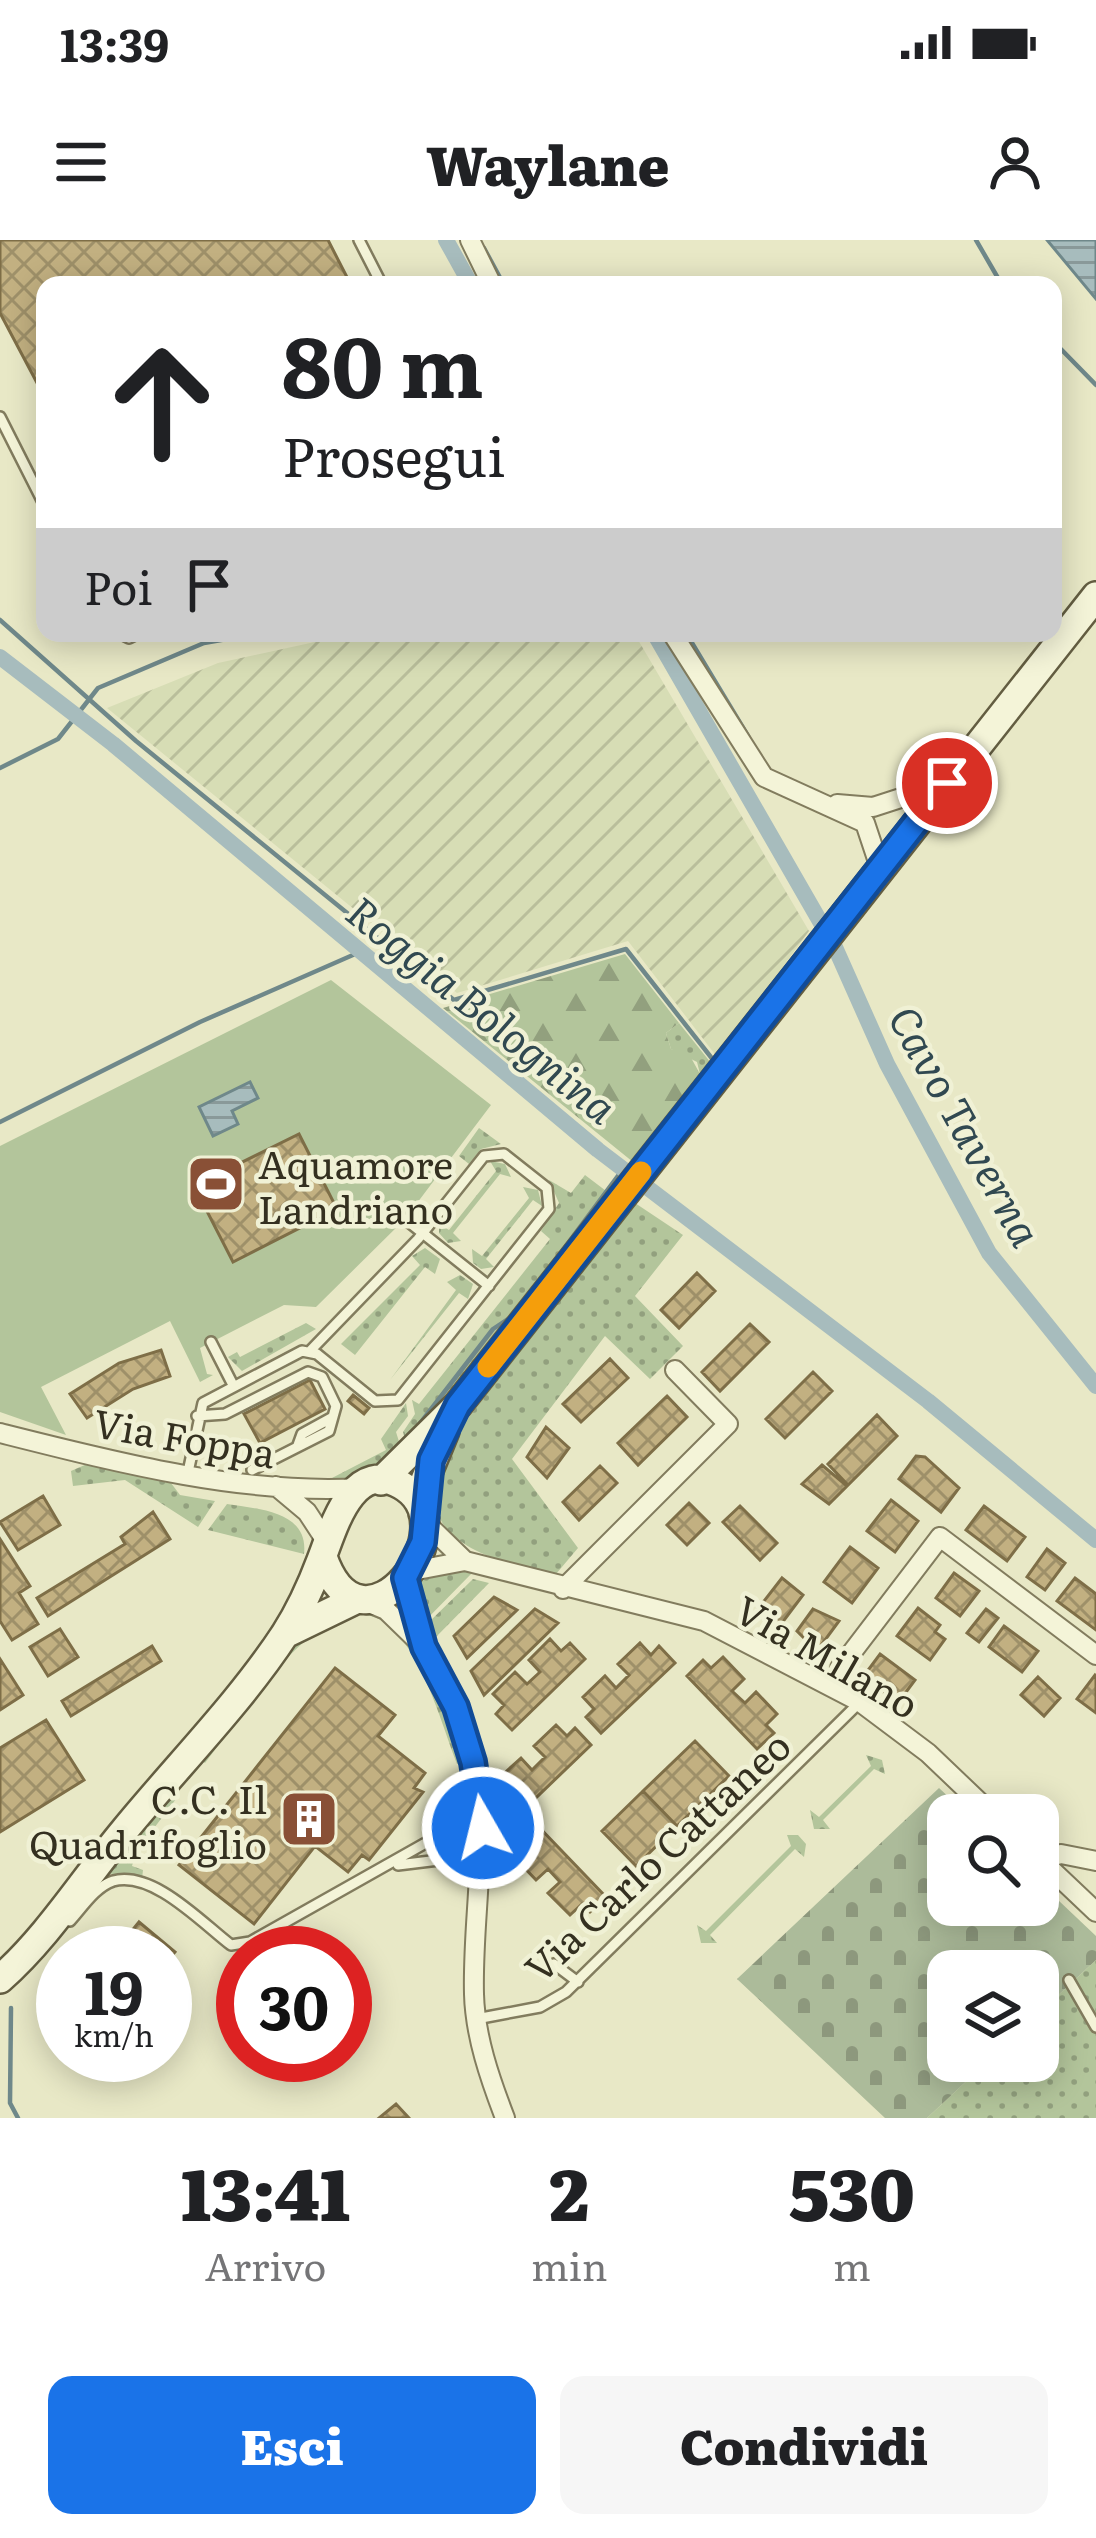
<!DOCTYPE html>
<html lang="it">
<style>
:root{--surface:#fff;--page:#f6f6f6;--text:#202124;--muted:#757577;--accent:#1a73e8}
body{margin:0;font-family:Literata,serif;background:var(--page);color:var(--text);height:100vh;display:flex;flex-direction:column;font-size:45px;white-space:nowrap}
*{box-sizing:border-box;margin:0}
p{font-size:39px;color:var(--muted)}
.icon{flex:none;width:66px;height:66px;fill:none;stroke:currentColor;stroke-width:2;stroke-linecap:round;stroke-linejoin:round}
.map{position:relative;height:1878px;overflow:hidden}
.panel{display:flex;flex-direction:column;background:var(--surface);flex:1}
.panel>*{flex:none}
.guide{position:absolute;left:36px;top:36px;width:1026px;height:366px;border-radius:24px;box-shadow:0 6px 30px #0003;background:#fff;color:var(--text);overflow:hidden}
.buttons{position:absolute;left:927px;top:1554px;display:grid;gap:24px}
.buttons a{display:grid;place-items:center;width:132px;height:132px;border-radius:24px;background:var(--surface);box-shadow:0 6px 30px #0003;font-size:60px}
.speed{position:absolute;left:36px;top:1686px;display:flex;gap:24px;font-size:60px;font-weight:700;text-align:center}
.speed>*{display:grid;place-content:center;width:156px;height:156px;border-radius:50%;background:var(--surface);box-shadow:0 6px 30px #0003;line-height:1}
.speed small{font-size:30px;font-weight:400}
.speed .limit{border:18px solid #d22;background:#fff;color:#111}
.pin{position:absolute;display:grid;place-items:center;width:102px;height:102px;color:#fff;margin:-51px;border:6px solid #fff;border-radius:50%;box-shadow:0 3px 12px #0007}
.me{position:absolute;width:132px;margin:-66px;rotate:352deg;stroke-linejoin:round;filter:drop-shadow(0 0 9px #0008)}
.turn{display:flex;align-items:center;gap:42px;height:252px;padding:0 48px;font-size:54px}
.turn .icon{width:156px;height:156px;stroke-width:2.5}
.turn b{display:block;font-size:84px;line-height:102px}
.then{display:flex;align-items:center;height:114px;padding:0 48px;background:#0003;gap:24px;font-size:45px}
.eta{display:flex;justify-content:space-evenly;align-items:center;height:204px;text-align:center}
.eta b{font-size:72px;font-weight:800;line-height:84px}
.primary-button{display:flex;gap:24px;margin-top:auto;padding:24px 48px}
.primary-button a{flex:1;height:138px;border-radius:24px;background:var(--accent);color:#fff;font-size:48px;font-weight:800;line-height:138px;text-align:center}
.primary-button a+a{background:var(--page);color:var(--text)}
.status{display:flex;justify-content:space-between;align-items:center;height:84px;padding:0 60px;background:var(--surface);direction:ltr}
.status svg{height:33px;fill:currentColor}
header{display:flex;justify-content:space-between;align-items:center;height:156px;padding:0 48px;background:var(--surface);font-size:54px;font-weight:800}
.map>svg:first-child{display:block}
.farmland{fill:url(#farmland-furrows)}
.grass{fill:url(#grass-dots)}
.forest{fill:url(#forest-firs)}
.cemetery{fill:url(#cemetery-stones)}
.garden{fill:#b3c59b}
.water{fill:url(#water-rules);stroke:#6f888a;stroke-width:3}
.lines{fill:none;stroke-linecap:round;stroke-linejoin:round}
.stream{stroke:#6f888a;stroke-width:4.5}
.canal{stroke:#a7bcbd;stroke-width:16}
.building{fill:url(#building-cross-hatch);stroke:#7e6e47;stroke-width:3}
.lane-casing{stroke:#827c5e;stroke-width:14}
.street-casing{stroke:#827c5e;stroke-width:22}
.secondary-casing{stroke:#635d41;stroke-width:32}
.lane{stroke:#f4f4d8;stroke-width:9}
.street{stroke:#f4f4d8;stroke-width:18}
.secondary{stroke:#f4f4d8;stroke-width:27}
.route-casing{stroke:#114b97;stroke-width:30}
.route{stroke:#1a73e8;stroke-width:21}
.slow{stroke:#f59e0b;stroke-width:21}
.labels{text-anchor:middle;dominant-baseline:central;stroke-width:9;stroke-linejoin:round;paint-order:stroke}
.poi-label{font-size:39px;fill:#343020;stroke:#f0f1d5;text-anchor:start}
.street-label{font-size:39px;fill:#343020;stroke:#f0f1d5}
.water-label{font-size:42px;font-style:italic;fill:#314951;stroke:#f0f1d5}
</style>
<div class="status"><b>13:39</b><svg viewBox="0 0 49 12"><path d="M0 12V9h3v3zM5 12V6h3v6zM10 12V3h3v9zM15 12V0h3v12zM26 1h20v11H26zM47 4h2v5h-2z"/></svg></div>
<header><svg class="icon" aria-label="menu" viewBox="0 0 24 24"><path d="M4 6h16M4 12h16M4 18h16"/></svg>Waylane<svg class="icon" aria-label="person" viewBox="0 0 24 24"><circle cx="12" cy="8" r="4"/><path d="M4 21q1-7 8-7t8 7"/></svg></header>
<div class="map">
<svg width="1096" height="1878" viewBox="0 0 1096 1878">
<defs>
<pattern id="farmland-furrows" width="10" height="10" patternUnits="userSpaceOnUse" patternTransform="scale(3)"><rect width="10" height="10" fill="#d7ddb5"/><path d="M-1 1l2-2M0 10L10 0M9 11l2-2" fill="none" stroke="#b9be9b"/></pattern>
<pattern id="grass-dots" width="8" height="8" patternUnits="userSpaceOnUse" patternTransform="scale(3)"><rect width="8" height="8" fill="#b3c59b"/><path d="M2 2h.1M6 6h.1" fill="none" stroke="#92a07e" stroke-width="1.8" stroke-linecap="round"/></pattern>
<pattern id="forest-firs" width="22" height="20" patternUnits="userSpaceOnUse" patternTransform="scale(3)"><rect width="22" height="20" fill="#b3c59b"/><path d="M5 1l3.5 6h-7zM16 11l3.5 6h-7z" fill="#92a07e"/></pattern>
<pattern id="cemetery-stones" width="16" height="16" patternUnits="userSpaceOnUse" patternTransform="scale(3)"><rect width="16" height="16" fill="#acbb9a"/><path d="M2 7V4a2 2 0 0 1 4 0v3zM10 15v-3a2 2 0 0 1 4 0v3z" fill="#8d987d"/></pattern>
<pattern id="water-rules" width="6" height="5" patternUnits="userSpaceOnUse" patternTransform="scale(3)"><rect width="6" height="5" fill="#a7bcbd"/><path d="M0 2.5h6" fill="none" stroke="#899999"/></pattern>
<pattern id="building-cross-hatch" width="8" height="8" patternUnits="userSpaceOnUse" patternTransform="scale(3)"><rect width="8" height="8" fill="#c2b081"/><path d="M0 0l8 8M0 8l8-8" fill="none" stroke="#9e9069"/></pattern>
</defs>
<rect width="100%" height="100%" fill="#e8e8c6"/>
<path class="farmland" d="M356,393H634L809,691L717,817L628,701L457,753L107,468L218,423Z"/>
<path class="grass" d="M679,783L711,823L700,834L697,822L671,809L666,793Z
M479,888L501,904L481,909L469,924L459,916Z
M490,921L505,924L511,937L500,934L453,993L461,1001L448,1003L439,993V984L449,990L496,931Z
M585,935L614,957L408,1210L403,1192L415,1174L412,1160L419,1164L550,999L541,991L559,963L549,940L571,953Z
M523,947L538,950L542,966L533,960L486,1019L494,1027L481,1029L473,1023L472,1009L482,1016L529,958Z
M635,963L683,995L635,1056L683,1106L650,1139L605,1096L512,1219L578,1308L556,1334C515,1326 434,1310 435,1256C435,1241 442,1223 445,1208Z
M425,1008L440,1019L435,1034L425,1027L355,1115L341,1104L420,1025L412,1016Z
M460,1035L473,1044L468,1059L459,1053L390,1140L456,1050L447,1042Z
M306,1083L316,1089L242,1131L228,1117L237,1112L240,1117Z
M406,1163L408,1176L396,1192L402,1211L379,1228L335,1244L332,1238L386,1210L381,1199Z
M87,1224L168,1239L180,1255L215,1261L198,1287L125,1240L73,1246L71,1231Z
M227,1264C258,1269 309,1271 304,1314L208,1290Z
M452,1329L472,1333L421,1385L415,1343Z
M473,1339L489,1343L435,1398L426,1385Z
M378,1371C423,1413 443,1465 461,1522L457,1524C441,1482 428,1432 400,1397C337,1316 240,1479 205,1523L199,1518L299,1394L336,1372Z
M866,1515L882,1520L885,1534L874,1529L823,1580L830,1589H814L810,1570L819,1577L871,1526Z
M173,1549L179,1555L136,1612L132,1626L143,1630L142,1639L107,1633Z
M787,1595H798L806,1604L804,1617L795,1609L710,1695L717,1703H701L697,1685L706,1691L791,1606Z
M1096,1720V1878H927L988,1821H1038V1774Z"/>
<path class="forest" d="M625,714L679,783L666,793L671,809L689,814L700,834L633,922L443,768Z"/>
<path class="cemetery" d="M939,1548L968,1575H948V1665H1038V1641L1096,1696V1720L1038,1774V1731H948V1821H988L927,1878H885L737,1739Z"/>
<path class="garden" d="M331,740L491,865L405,979L316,1067L284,1065L200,1108L207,1134L213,1135L200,1142L170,1081L41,1147L66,1195L0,1172V906Z"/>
<path class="water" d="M1047,0H1096V59Z
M250,842L258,858L232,871L238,884L213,896L199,867Z"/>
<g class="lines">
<path class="stream" d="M976,0L1002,45
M484,8L504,45
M1053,101L1096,145
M0,380L136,501L454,760L626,709L714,821
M686,393L748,496
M0,528L58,499L98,448L204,403L261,393
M0,882L200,782L362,711
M551,1026L623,929
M418,1186L493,1089L511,1077
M11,1768L10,1863L18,1878"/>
<path class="canal" d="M446,0L471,45
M654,393L825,690
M0,417L113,504L598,910L928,1161L1096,1300
M834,705L887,824L989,1013L1096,1146"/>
</g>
<path class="building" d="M0,0H328L351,45H45V158L0,73Z
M299,894L337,969L233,1022L194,946Z
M697,1033L715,1051L679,1088L661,1070Z
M750,1084L769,1102L720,1151L702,1132Z
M161,1110L170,1136L133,1149L87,1178L70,1154L119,1123Z
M610,1119L628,1138L581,1182L563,1164Z
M813,1132L832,1151L785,1198L766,1179Z
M310,1140L325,1169L260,1203L244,1174Z
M353,1155L369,1168L364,1174L348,1161Z
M667,1156L687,1177L638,1225L618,1203Z
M877,1175L897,1196L848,1245L828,1224Z
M546,1187L569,1208L547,1238L527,1217Z
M916,1216L925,1217L959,1248L941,1272L899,1239Z
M822,1225L847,1246L829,1264L802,1244Z
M600,1226L617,1243L579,1280L563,1262Z
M43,1256L60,1285L18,1310L0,1282Z
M891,1260L918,1281L895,1312L867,1291Z
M689,1263L709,1283L687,1305L667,1285Z
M740,1266L777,1303L760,1320L723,1282Z
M984,1266L1025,1297L1007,1321L966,1290Z
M153,1272L170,1299L48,1376L37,1358L125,1304L121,1297Z
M0,1299L30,1346L19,1353L38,1384L12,1400L0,1381Z
M850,1307L878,1328L852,1363L824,1342Z
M1047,1309L1065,1323L1045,1350L1027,1337Z
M954,1333L979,1351L960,1376L936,1358Z
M782,1338L803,1355L779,1387L757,1370Z
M1075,1338L1096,1354V1390L1057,1361Z
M494,1357L517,1370L467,1418L454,1396Z
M918,1368L940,1385L935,1392L945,1399L930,1420L897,1396Z
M535,1369L558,1383L484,1455L471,1431Z
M813,1369L839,1381L817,1411L797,1391Z
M986,1369L998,1378L979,1402L967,1393Z
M1004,1386L1038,1411L1022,1432L989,1407Z
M60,1389L78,1417L48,1436L30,1407Z
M550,1399L561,1411L570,1403L585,1419L512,1490L496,1474L504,1465L493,1454L515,1432L527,1444L540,1432L529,1420Z
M640,1403L651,1415L659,1406L675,1423L601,1493L586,1477L594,1469L583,1457L605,1436L616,1448L629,1435L618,1424Z
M152,1406L161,1421L71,1476L62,1461Z
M880,1414L915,1440L898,1463L863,1437Z
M723,1417L744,1439L732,1451L745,1463L756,1452L777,1474L766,1485L774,1493L757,1509L687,1436L703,1420L711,1428Z
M0,1419L23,1455L0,1470Z
M335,1428L395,1475L378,1496L425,1533L414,1548L423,1552L369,1620L362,1615L348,1632L315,1606L254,1684L179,1625Z
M1095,1435L1096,1436V1473L1077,1459Z
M1038,1437L1060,1458L1044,1476L1021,1455Z
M46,1480L84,1540L0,1592V1508Z
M556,1485L567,1496L575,1488L591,1505L517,1576L501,1559L510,1551L498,1539L521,1518L532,1530L545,1517L534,1506Z
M695,1501L729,1536L677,1586L643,1551Z
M643,1551L677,1586L636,1626L602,1591Z
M535,1583L606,1657L590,1672L582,1664L570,1675L548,1653L560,1642L548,1629L536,1640L515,1618L527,1607L518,1599Z
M139,1682L175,1712L169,1719L160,1712L114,1713Z
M396,1864L409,1878H379Z"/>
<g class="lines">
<g class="lane-casing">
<path id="lane" d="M359,0L382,45
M0,177L45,266
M119,393L129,398L139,393
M405,979L489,1046
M211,1102L233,1145
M197,1176L225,1174L308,1132L322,1137L336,1166L329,1191L252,1230
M298,1205L302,1194L333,1177
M188,1232L203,1163L302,1111L317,1114L375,1161L398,1160L549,969L547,948L504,914L484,916L418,999L310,1111
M475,1564L438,1596L447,1619L478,1635
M398,1625L447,1619
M70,1681C82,1668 95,1647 113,1641C153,1630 202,1683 231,1705L250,1702L438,1596
M554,1724L578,1742
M1069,1740L1096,1787
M476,1779L540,1767L566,1752L860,1462"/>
</g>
<g class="street-casing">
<path id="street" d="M470,0L492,45
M672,393L764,537L865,583L880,628
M837,564L873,567L947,543
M0,1193C115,1222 242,1255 360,1248
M276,1246L307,1272L326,1301
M426,1283L465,1321
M412,1331L465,1321L704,1381L860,1462L928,1513L993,1575
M405,1338C412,1406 460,1460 473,1526C489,1604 472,1677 474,1754C475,1796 490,1839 505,1878
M563,1349L728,1184L675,1130
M362,1360L386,1370L421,1404
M840,1428L940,1297L1096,1415
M1038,1617L1096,1672
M1041,1619L1061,1614L1096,1621"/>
</g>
<g class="secondary-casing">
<path id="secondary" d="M381,1241L458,1165L1096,356
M423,1273L425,1240L445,1191
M285,1394L355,1360
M0,1739C47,1698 84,1639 123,1592C176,1527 239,1464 285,1394C299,1372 312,1344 321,1320C333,1290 351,1218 401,1245C473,1285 363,1431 323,1317"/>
</g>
<use href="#lane" class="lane"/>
<use href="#street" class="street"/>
<use href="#secondary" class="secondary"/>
</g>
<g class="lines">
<g class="route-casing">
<path id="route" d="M483,1588L473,1522L456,1467L424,1407L405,1338L423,1302L431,1220L458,1165L947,543"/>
</g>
<use href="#route" class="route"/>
<path class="slow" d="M488,1127L641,932"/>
</g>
<defs>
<g id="stadium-square" transform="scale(3)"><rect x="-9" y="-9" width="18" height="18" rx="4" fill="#895036" stroke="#f0f1d5"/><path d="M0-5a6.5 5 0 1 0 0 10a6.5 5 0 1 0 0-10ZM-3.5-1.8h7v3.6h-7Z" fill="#fff"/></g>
<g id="building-square" transform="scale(3)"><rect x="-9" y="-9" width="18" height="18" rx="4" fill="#895036" stroke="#f0f1d5"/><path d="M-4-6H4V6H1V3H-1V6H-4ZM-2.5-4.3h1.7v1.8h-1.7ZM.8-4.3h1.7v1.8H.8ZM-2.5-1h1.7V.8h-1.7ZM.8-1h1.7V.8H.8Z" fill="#fff"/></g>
</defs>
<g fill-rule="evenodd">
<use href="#stadium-square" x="216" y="944"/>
<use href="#building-square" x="309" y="1579"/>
</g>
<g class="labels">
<g class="poi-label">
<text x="258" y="922">Aquamore<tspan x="258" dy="45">Landriano</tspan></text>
<text x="267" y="1557" text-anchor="end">C.C. Il<tspan x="267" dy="45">Quadrifoglio</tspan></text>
</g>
<g class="street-label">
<text transform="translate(185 1196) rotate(10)">Via Foppa</text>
<text transform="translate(828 1415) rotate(30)">Via Milano</text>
<text transform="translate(656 1615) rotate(-43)">Via Carlo Cattaneo</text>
</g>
<g class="water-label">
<text transform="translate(483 768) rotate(39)">Roggia Bolognina</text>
<text transform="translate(967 885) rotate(61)">Cavo Taverna</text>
</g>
</g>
</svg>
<div class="buttons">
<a><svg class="icon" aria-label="search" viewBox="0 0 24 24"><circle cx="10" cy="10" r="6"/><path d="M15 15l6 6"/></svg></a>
<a><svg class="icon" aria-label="layers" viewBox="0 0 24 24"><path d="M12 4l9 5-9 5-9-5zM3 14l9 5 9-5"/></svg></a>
</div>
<div class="speed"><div>19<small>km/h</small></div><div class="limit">30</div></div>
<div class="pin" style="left:947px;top:543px;background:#d93025"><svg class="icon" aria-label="arrive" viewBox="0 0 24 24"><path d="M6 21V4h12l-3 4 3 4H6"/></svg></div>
<svg class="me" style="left:483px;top:1588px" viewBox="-20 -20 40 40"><circle r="17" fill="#1a73e8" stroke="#fff" stroke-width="3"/><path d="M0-11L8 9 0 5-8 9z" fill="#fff"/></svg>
<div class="guide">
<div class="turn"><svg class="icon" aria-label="ahead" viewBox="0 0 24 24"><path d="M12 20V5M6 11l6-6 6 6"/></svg><div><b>80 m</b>Prosegui</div></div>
<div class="then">Poi<svg class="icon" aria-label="arrive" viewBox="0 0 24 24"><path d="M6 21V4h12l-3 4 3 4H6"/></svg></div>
</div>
</div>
<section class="panel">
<div class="eta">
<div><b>13:41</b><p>Arrivo</p></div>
<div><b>2</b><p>min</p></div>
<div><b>530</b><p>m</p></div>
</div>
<div class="primary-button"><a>Esci</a><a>Condividi</a></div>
</section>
